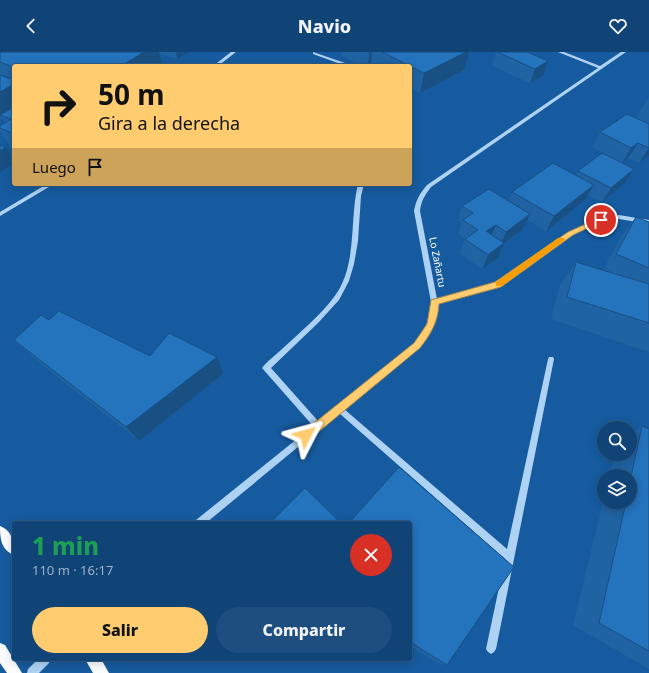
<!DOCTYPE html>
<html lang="es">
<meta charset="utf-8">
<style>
:root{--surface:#104477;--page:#1e4e7f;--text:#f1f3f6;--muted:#9cb0c6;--line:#305c89;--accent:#ffcc70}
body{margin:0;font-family:"Noto Sans",sans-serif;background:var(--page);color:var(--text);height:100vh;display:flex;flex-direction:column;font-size:15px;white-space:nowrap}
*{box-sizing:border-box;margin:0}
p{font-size:13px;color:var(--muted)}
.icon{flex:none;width:22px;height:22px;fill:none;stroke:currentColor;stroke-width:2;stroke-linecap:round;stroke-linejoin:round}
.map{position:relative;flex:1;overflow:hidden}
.sheet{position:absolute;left:12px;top:469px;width:400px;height:140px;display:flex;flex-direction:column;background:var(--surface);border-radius:4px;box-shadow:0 2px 10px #0003,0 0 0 1px var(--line)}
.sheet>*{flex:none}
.top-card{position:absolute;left:12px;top:12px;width:400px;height:122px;border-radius:4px;box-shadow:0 2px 10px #0003,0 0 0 1px var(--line);background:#ffcc70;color:#111;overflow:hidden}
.fabs{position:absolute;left:597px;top:369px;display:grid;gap:8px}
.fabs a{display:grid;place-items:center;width:40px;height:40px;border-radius:50%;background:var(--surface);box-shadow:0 2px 10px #0003,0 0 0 1px var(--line);font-size:20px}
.pin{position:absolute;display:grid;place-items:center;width:34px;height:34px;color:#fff;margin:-17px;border:2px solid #fff;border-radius:50%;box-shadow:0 1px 4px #0007}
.me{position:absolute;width:44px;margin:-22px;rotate:51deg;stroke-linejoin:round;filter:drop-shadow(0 0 3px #0008)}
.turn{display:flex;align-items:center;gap:14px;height:84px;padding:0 20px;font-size:18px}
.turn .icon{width:52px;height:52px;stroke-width:2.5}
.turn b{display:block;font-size:28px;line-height:34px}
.then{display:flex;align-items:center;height:38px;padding:0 20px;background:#0003;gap:8px;font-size:15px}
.round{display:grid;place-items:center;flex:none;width:42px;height:42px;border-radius:21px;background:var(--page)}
.headline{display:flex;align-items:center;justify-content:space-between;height:68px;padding:0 20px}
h1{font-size:24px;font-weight:800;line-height:30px;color:#1e9e55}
.primary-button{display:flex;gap:8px;margin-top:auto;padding:8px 20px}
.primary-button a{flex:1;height:46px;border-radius:24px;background:var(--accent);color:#111;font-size:16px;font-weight:800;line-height:46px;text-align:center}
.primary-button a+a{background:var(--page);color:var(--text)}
header{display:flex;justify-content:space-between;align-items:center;height:52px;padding:0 20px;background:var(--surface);font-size:18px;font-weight:800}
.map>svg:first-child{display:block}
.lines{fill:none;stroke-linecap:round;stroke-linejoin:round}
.minor{fill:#aed2f3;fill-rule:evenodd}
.major{fill:#fafcff;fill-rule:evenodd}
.wall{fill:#1f63a3}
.shaded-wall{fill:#195084}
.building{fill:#2473bd;stroke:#195084}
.route{fill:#ffcc70;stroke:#a68549}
.slow{fill:#f59e0b}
.labels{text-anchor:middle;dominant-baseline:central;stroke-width:4;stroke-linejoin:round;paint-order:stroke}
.street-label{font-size:10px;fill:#fff;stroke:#165b9f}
</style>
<header><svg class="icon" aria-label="back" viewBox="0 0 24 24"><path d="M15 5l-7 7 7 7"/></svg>Navio<svg class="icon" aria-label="heart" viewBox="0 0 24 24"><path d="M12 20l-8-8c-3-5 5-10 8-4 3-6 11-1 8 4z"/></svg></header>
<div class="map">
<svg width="649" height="621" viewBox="0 0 649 621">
<rect width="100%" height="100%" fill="#165b9f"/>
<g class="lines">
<path class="minor" d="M231,0H236L218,14H213Z
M313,0L351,13L352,14H346L313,2Z
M558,0H564L600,14L621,0H626L431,135C425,143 421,149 420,159L437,247L496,231L568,181L599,167L619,163L649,168V172L619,167L602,170L572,183L500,235L437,252C436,269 430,282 419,295L344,357L507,497L548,307L549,305H553L554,307L496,597L494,600L491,602L488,600L486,597L505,507L339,361L206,471H195L196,468L313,374L262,316C267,309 276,303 282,297C300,280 320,264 334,245C358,214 349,168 358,132H364L361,144L358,189L354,212L349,229L339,248L318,271L271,316L318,369L415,291L426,273L430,262L431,250L414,159C416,148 420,141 427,133L598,16Z
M47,132H54L0,164V160Z
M38,607H50L49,611L39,621H27L28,617Z"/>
<path class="major" d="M0,474C13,479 14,491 14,503C1,498 0,486 0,474Z
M0,591L5,593L22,621H7L0,611Z
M85,607H101L109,621H93Z"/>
</g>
<path class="wall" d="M0,0H189L177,7L160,2L163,14H14V97L11,96L0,79V74L5,71L2,67L0,68Z
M342,0H469L464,18L420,41L410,36V14H361L342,4Z
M496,0H529H528L543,24L530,31L492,14Z
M649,45V104L639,111L628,106L622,111L592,95L600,80L636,66L648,46Z
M634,117L624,132L602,150L588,143L585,148L546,179L527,168L523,177L504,191L498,206L482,217L460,202L465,187L458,182L462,171L458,169L462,154L509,149L512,140L576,124L578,119Z
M636,165L649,170V300L551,267L560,233L576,210L603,218L621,185Z
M49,268L150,304L217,305L223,322L139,389L32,305L14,288Z
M642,374L649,377V617L573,573L604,446V450H630V424H609L615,402H630V382Z
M410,471L447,613L437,611L410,594Z"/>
<path class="shaded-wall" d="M144,0H159L163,14H121Z
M176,0H189L177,7Z
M369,0H372L371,14H368Z
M466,0H469L464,18L420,41L424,21Z
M548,9L543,24L530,31L535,17Z
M14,32V60L0,63V40Z
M638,91L628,106L622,111L631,96Z
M6,95L14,108V111L0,120V99Z
M649,96V104L639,111Z
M634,117L624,132L602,150L611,136Z
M594,133L585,148L546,179L554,164Z
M530,162L523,177L500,194L506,180Z
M496,173L490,187L486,179Z
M504,191L498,206L482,217L488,203Z
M217,305L223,322L139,389L126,375Z"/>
<path class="building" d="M0,0H144L121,14H14V15L0,10Z
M382,0H466L424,21Z
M497,0H527L548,9L535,17Z
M0,23L14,28V32L0,40Z
M14,55V82L0,76V74L11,67L0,63Z
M627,62L649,72V96L638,91L631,96L600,80Z
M0,93L6,95L0,99Z
M602,101L634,117L611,136L578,119Z
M553,111L594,133L554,164L512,140Z
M489,137L530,162L506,180L496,173L486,179L504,191L488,203L465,187L478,178L463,168L473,161L462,154Z
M636,165L649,170V216L616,202Z
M576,210L649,232V271L567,245Z
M59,259L150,304L169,281L217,305L126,375L14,288L41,263L49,268Z
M642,374L649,377V599L599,571L626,450H630V429Z
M399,415L514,515L447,613L410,590V471H349Z
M305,436L341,471H270Z"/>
<path class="route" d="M599,166H601L605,168L573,183L501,235L439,252C438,270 431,282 420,296L310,387L306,388L303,387L301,383L303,380L414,291L427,272L431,248L495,230L568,180Z"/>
<path class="slow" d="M558,186H564L565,188L502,234H496V230Z"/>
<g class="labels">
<g class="street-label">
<text transform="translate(438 210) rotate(79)">Lo Zañartu</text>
</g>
</g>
</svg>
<div class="fabs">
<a><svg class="icon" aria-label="search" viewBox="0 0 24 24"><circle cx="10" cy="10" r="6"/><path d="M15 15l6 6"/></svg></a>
<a><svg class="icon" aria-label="layers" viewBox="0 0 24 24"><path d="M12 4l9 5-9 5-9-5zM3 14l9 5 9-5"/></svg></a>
</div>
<div class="pin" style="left:601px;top:168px;background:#d93025"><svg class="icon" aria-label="arrive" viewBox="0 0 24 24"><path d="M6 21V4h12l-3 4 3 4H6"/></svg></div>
<svg class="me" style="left:306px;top:383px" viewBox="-20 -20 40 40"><path d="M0-17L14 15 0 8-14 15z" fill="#ffcc70" stroke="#fff" stroke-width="4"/></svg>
<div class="top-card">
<div class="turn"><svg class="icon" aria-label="right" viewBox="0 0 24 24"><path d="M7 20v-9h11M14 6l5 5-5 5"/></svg><div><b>50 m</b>Gira a la derecha</div></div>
<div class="then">Luego<svg class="icon" aria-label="arrive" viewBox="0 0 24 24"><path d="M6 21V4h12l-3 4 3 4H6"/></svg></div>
</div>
<section class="sheet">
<div class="headline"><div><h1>1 min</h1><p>110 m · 16:17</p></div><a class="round" style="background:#d93025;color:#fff"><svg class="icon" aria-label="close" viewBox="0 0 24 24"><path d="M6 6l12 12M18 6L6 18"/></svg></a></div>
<div class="primary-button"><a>Salir</a><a>Compartir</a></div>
</section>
</div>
